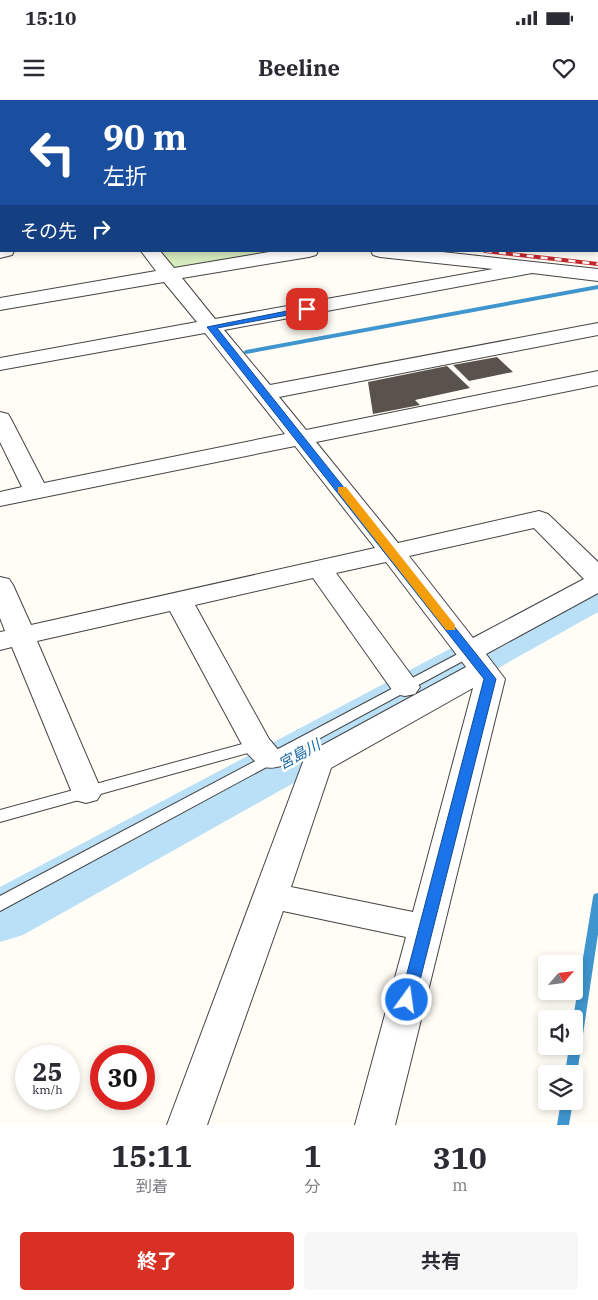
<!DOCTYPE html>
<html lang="ja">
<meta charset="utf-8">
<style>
:root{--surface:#fff;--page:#f7f7f7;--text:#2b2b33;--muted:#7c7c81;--accent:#d93025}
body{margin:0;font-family:"IBM Plex Serif","Noto Sans JP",serif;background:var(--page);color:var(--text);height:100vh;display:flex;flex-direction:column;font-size:19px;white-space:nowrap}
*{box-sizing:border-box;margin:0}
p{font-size:16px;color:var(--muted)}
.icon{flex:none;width:28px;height:28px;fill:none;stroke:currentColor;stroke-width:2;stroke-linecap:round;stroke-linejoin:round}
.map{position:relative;height:1025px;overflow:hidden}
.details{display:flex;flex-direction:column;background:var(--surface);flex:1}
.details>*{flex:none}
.guide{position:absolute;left:0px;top:0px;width:599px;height:152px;box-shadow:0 2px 8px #0003;background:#1a4fa0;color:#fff;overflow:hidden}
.needle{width:32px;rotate:62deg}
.tools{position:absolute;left:538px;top:855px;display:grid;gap:10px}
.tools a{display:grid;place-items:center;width:45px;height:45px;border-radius:5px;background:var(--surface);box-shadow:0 2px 8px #0003;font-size:25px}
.speed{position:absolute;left:15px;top:945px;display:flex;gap:10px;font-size:25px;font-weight:700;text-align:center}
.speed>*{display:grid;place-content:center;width:65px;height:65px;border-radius:50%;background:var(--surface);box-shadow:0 2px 8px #0003;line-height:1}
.speed small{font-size:12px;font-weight:400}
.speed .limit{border:8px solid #d22;background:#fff;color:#111}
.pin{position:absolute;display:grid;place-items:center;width:42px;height:42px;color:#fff;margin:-21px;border-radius:10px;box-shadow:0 2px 8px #0006}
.me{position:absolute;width:55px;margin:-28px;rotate:14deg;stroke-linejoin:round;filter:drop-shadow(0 0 4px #0008)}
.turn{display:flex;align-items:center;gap:18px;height:105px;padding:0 20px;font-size:22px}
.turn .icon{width:65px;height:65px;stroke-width:2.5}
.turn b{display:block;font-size:35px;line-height:42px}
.then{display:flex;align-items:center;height:48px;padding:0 20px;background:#0003;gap:10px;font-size:19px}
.eta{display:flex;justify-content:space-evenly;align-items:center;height:85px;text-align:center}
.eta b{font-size:30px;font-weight:700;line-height:35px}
.action{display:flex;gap:10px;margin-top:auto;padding:10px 20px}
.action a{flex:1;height:58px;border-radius:5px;background:var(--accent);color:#fff;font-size:20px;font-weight:700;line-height:58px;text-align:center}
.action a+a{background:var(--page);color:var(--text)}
.status{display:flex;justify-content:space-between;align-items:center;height:35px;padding:0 25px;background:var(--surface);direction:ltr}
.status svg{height:14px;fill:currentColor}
header{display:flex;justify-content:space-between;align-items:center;height:65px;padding:0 20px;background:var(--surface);font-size:22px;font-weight:700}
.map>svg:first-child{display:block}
.green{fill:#d5ebbd}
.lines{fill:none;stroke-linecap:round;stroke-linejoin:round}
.stream{fill:#3f96cf;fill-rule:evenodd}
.river{fill:#b9e0f7;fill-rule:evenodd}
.building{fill:#5a524d}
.service-casing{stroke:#444;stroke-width:2}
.minor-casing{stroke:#444;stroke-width:2}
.secondary-casing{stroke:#333;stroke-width:2}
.service{fill:#fff;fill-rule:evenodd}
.minor{fill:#fff;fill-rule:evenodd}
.secondary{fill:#fff6b0;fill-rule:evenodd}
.rail-casing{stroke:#c4262e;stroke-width:4}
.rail{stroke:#fff;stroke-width:2.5;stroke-dasharray:7;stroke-linecap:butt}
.route{fill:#1a73e8;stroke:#114b97}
.slow{fill:#f59e0b}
.labels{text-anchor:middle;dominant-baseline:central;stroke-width:5;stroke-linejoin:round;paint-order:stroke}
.water-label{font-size:15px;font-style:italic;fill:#1768a6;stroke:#fff}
</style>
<div class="status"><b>15:10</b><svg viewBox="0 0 49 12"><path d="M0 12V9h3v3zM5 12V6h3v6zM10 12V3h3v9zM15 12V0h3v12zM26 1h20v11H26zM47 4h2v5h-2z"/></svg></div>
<header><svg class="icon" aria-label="menu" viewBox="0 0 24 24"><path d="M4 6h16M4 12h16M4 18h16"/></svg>Beeline<svg class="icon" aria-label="heart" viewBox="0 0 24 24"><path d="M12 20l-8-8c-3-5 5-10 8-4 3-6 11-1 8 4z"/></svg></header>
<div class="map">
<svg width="598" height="1025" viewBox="0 0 598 1025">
<rect width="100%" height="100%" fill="#fffdf5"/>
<path class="green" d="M158,151H292L190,169L171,167Z"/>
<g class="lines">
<path class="stream" d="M0,82H1V86H0Z
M598,185V189L246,254L243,252L246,250Z
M598,793V834L577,974L574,978V974H565L569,946H574L573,919L593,797L594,794Z
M561,1001H573L569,1025H557Z"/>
<path class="river" d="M598,476V512L23,835L0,842V787L580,480Z"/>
</g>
<path class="building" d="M497,257L513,272L469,281L453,265Z
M447,266L470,288L415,300L420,305L373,314L368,282Z"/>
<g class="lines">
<g class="service-casing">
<path id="service" d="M469,548L474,549L476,552L474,555L0,811V796Z
M257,640L262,641L265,645L262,649L0,722V710Z"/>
</g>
<g class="minor-casing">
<path id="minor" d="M184,0H200V1H184Z
M424,0H440V1H424Z
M0,28L1,29V40L0,39Z
M0,105H1V115H0Z
M0,146L1,151H14L12,155L0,158Z
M141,151H160L174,168L275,151H318L316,155L309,157L182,178L215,219L493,169L380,157L373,155L371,151H433L598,169V181L532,173L224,230L270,285L598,223V235L279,297L306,330L598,271V285L316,342L398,443L539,411L548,414L598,462V493L486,554L505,579L395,1025H355L406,837L283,811L207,1025H167L306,654L466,567L386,462L336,473L420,587L415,594L405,596L395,594L313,478L195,505L269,639L286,659L281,666C264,671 258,665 246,652L170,511L37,541L102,692L97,700L86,703L75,700L12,547L0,550V532L5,531L0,518V477L9,479L13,485L31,525L375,448L295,346L0,406V392L22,387L0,342V312L8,314L11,319L44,383L285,334L205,233L0,270V258L197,222L164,182L0,210V198L156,171ZM534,428L584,479L473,538L409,456ZM473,588L413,812L291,787L331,668Z"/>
</g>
<g class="secondary-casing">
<path id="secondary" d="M0,69H1V79H0Z"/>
</g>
<use href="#service" class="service"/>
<use href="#minor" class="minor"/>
<use href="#secondary" class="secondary"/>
<g class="rail-casing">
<path id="rail" d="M485,151L598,164"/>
</g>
<use href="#rail" class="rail"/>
</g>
<path class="route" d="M307,207L311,209L310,211L217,228L496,579L415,900L413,904L407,906L402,904L400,900L484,579L207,227Z"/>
<path class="slow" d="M338,387H346L455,525V530H446L338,392Z"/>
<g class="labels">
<g class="water-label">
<text transform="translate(299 654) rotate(-29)">宮島川</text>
</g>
</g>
</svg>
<div class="tools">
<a><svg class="needle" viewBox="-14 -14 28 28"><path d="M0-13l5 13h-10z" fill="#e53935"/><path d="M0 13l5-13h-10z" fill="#7c7c81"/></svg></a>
<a><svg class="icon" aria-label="sound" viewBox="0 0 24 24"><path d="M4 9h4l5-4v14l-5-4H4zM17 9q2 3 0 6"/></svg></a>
<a><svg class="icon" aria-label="layers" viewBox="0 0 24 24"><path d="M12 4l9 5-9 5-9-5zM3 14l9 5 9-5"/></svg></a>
</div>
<div class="speed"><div>25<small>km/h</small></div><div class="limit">30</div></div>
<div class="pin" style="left:307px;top:209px;background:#d93025"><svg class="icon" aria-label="arrive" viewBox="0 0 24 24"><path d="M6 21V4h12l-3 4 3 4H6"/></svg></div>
<svg class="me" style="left:407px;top:900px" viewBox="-20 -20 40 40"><circle r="17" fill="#1a73e8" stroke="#fff" stroke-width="3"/><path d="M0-11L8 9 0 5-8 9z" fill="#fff"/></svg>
<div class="guide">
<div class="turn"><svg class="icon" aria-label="left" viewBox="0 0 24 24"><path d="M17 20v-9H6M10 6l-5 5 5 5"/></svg><div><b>90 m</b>左折</div></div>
<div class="then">その先<svg class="icon" aria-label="right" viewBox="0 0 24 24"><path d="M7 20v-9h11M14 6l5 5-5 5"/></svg></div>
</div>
</div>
<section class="details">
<div class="eta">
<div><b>15:11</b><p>到着</p></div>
<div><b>1</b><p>分</p></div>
<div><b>310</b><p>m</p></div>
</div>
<div class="action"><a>終了</a><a>共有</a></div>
</section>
